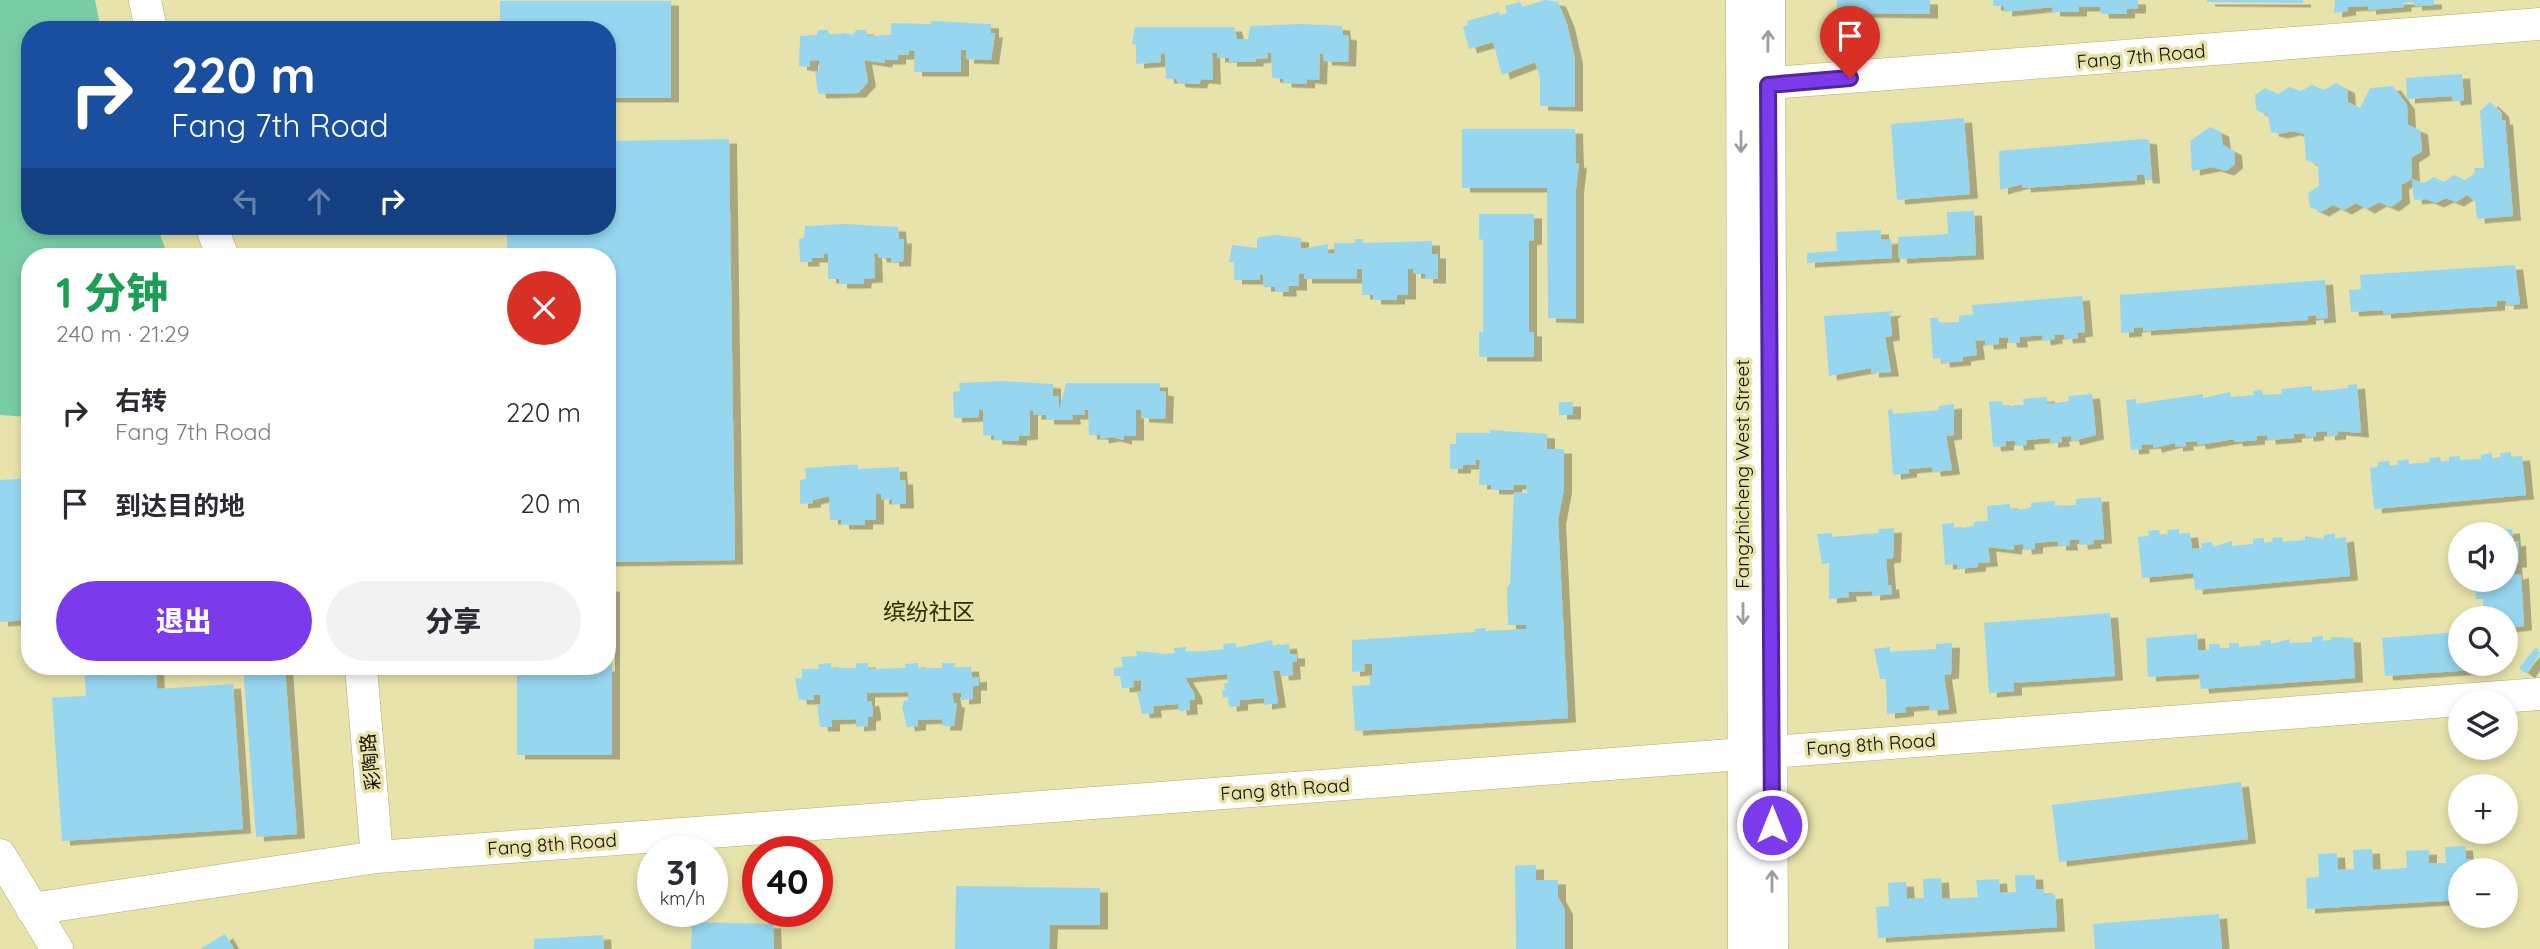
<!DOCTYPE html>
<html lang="zh">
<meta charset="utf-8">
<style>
:root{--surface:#fff;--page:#f2f2f3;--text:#2b2b33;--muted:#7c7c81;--accent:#7c3aed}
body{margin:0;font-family:Quicksand,"Noto Sans SC",sans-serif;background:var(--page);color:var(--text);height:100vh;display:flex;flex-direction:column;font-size:26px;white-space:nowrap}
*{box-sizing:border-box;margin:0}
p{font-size:23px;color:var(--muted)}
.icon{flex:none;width:38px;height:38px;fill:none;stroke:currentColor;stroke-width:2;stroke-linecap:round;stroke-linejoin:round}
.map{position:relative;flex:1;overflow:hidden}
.details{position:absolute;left:21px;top:248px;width:595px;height:427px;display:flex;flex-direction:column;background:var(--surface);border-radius:28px;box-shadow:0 4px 10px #0003}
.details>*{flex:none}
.banner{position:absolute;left:21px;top:21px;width:595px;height:214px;border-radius:28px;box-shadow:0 4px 10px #0003;background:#1a4fa0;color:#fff;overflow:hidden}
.buttons{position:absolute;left:2448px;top:522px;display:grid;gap:14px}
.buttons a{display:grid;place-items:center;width:70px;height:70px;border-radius:50%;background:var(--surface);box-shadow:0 4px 10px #0003;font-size:35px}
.speed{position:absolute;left:637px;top:836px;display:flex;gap:14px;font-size:35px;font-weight:700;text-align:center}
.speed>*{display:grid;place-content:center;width:91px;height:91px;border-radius:50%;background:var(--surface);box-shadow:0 4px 10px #0003;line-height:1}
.speed small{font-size:18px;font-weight:400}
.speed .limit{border:10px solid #d22;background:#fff;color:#111}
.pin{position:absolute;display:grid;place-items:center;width:60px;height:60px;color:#fff;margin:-72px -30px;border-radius:50% 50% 50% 0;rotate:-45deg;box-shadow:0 0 7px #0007}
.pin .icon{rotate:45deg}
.me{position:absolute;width:77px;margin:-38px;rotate:0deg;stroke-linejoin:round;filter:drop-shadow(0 0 5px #0008)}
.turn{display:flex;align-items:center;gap:24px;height:147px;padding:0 35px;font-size:32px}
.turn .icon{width:91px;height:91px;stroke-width:2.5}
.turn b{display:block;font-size:49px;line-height:60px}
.lanes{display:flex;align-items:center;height:66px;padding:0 35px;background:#0003;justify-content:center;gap:35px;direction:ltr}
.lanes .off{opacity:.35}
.round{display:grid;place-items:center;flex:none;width:74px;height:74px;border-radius:37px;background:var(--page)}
.headline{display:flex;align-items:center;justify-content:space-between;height:119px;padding:0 35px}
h1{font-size:42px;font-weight:800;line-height:52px;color:#1e9e55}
.button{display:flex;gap:14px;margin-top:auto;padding:14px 35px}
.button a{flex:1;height:80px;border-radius:42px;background:var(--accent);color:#fff;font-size:28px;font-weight:800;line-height:80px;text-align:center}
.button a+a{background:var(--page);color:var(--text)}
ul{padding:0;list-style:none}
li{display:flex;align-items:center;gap:21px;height:91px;padding:0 35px}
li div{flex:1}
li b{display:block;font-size:26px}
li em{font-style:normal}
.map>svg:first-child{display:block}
.green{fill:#78cca5}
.building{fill:#96d6ee;filter:url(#shadow)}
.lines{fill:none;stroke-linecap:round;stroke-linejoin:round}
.tertiary-casing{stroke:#b1ab75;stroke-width:33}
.tertiary{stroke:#fff;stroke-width:32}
.oneway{stroke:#9f9e99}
.route-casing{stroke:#51269a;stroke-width:18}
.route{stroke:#7c3aed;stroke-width:12}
.labels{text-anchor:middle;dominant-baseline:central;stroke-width:7;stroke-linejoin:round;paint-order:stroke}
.street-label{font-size:19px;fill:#0f0c00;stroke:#e8e3ab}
.quarter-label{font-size:23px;fill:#312c02;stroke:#e8e3ab}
</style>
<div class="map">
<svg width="2540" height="949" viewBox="0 0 2540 949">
<defs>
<filter id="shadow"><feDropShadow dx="8" dy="4.5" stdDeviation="0" flood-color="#0004"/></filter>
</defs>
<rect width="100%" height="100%" fill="#e8e3ab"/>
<path class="green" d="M0,0H95L101,30H30V226H157L168,257H30V417L0,415Z"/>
<path class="building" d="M1545,0L1558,2L1567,24L1575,59V107L1540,106V77L1535,62L1502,75L1493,42L1469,49L1463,27L1468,25L1467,21L1499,12L1500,15L1507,13L1505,6L1520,2L1522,7Z
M1837,0H1930V14L1837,13Z
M1993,0H2138V9H2127V14H2101L2100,7H2079V12H2052V7L2004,12V6H1993Z
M2207,0H2303V3L2207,2Z
M2335,0H2434V5L2414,6V2L2403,3L2404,7L2368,10V6L2348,7V11L2334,13Z
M500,1H671V98H607V30H500Z
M931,21L991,24V33H995L991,60L966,59V50H961V72H914L915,51L909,50V55H898V60H885L884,63L864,60L868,82L858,93L818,94L815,71H819V60L810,61V67L799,66L800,36L817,35L818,30H828L829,35L844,33L853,35L856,30H866L867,36L891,35V23L931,24Z
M1301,24L1342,26L1343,35L1349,36L1348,62L1324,61L1323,54L1320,53L1319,80L1307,79V84L1284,83L1283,79L1272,78L1271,53H1267L1268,58L1255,59L1256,62H1229V58H1217V53H1212L1213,80L1201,79L1199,84L1178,83L1176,79H1166L1165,53L1161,54V62L1136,64V45L1132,44L1135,27H1234L1237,39H1248L1250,26Z
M2462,74L2464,100L2453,101L2452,96L2407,99L2406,78Z
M2336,83L2347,89L2348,102L2360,108L2370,88L2393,86L2407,105L2408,125L2420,130L2422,151L2411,158L2412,179L2424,183L2434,177L2444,182L2454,175L2465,180L2475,173L2474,168H2484L2480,111L2490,102L2501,112L2502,120H2505L2513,216L2477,219L2475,201L2467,195L2456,202L2446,198L2436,203L2426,199L2414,200L2412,179L2401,185L2402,199L2391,207L2379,202L2367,209L2356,203L2344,210L2333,205L2321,212L2310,207L2308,193L2319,186L2318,165L2306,160L2304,134L2292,131L2280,134L2271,132L2268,115L2256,110L2255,95L2265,88L2278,94L2289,87L2301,91L2312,85L2324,90Z
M1964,118L1970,194L1897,200L1891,124Z
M2210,127L2221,132L2223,145L2234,151L2235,164L2226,171L2213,167L2192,171L2190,141Z
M1462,129H1575L1576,164L1579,163L1576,189V319L1548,318L1547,188H1462Z
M729,139L735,560L607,562V257H507V226H607V141Z
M2142,139L2149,140L2152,179H2145L2144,175H2137V180L2023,188L2022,184L2000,190L1999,151Z
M1974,211L1976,255L1899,259L1898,237L1948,234L1947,212Z
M1479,214H1534V240L1529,241V332H1534V357H1479V331L1483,332V240L1479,239Z
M846,224L898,227L899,239H904L903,262H891V258H879L878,254L874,253L875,278L864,279L863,284H839V279H828V254L824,253V258H811L812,262H800L799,239L804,238L805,226Z
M1881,230V240L1891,239L1892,258L1807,263V253L1837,251L1836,232Z
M1275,235L1301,238V249L1328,244V253L1335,254L1334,243H1355V239H1363V243L1432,241V254H1438V279H1425V274H1413V269H1408V295H1397V300H1373V295H1362V269H1357V279H1304V273L1299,274V286H1288L1289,292H1275V287H1263V275H1260V280H1234V262H1229L1232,245L1257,248V238Z
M2515,265L2520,304L2506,305V301H2497V306L2383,314V310L2351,312L2349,290L2361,289L2360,275Z
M2325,280L2328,318L2316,319V315L2308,316V320L2143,331V327L2134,328V332L2121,333L2120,295Z
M2082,296L2085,332L2077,333L2078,338L2065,339L2064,334L2054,335L2055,339L2043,341L2042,335L2019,337L2020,343H2009L2008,337L1999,338V344L1986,345L1985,340L1975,341L1977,355L1963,357V361L1942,363L1941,358L1933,359L1930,318H1938L1939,323L1959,322V316L1973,314L1972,305Z
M1894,311L1890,314L1892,336L1885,337L1891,372L1871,373V368L1829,376L1824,316Z
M1003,381L1053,384V396H1059V411L1066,383H1160V391L1166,392L1165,419L1141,418V410L1136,409V436H1124V440L1112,437L1101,439L1100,435H1089L1088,410H1084L1085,415H1072L1073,420H1046V415H1033L1034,410L1030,411V435L1019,436V441L994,440V436L983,435V410H979V417L954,418L953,392L960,391L959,383Z
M2357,384L2361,433L2338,431V435L2327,436V431L2316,432V436L2306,437L2305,433L2294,434V438L2268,440L2267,435L2257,436V440L2235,442L2234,439L2198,445L2197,441L2185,442L2186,446L2175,447V443L2154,448L2153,444L2141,445L2142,449L2131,450L2126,400L2136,399V404L2203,394V398L2230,392L2231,397L2254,395L2253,391L2262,390L2263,395L2282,394L2281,389L2312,386V392L2348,388V385Z
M2092,394L2096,435L2072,441L2071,436L2061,437L2062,442L2050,443V438L2026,440L2027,445L2016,446L2015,441H2006V446L1993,447L1989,402L2002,401L2003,407L2019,405H2024L2023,399L2047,397V404L2063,402L2069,401L2068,396Z
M1559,402H1573V415H1559Z
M1954,404V435L1946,436L1952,470L1933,472L1932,467L1909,469V473L1893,475L1888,410L1892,409L1893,414L1939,410V406Z
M1490,430L1547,434V449H1564V489L1558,520L1568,718L1355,731L1352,686L1370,685V675H1373L1372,664H1364L1365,671L1352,672V640L1475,632V629L1485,628L1486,631L1526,629V625H1508L1507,588L1510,584L1514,492L1527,493L1526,485H1514V490H1491V485H1479L1480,460H1476V465H1463V469H1450V444H1456V433H1490Z
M2511,452V457L2522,456L2526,495L2374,509L2370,468L2378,467V462L2389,461L2390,466L2398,465L2397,461L2409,459V464L2430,462L2429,458L2440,457L2441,462L2449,461V457L2460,456V460L2481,459V455L2492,453V458H2501L2500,453Z
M847,465H858V469L899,467L900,480H905L906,504H892V499L881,500V494H876V520H865V525H841V520H830L829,496L813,500V503L800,504V480L806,479L805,468Z
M30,478V620L0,622V480Z
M2101,497L2104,539L2093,540L2094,544L2080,545L2079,539L2069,540L2070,546H2058V541L2035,543V549L2024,550L2023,544L2014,545V550L1988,547L1990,562L1978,563V567L1957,569V564L1945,565L1942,524L1954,523V529L1974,526V522L1988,521L1987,506L2010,504V510L2025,509L2031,507V503L2055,501V506L2076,505V499Z
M1894,528L1893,558L1886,559L1888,585H1891L1892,594L1872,596V591L1848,592L1849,597L1829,599V563L1822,564L1817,534L1832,533V537L1879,533L1878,529Z
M2179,529V534L2190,533L2192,549L2202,548L2201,543L2212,542L2213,547L2232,541V546L2253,544V539L2264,538V543L2273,542L2272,538L2282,537L2283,542L2305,540V536L2324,539V535L2335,533V539L2346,537L2350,576L2195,590L2193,573L2142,578L2138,537L2149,536L2148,531L2159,530L2160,535H2168L2167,530Z
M2512,529L2513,542L2518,541L2519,563H2514L2515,575L2521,574L2524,626L2506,628V618H2478L2477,607H2483V599H2476L2475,588H2481L2480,579H2506V534L2479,532Z
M607,587H612V755H517V667H607Z
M2110,613L2115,676L2014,683V691L1989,693L1984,623Z
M2460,632V663H2487L2488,669L2385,676L2382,638Z
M2197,634L2198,650H2209V644H2219L2220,648H2229V643H2239V647L2261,645L2260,641L2271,640V644L2290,639V643L2312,642V637L2323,636V641L2331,640V637L2353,638L2355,678L2201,689L2199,674L2148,677L2146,638Z
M1272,640L1273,646L1289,644L1290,654H1297V662H1292L1293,675L1281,676L1280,671H1273L1278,703L1264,705V698L1240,700V706L1229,707L1228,697L1223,698L1222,690H1225L1224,683H1228L1227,674L1185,678L1194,693L1195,700H1189L1190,710L1179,711L1178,704L1153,706L1154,713L1142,714L1137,692L1142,691L1141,680L1133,681L1134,687L1122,688L1120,676H1114V668L1123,667L1121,657L1137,656L1136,651L1166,654L1175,653L1174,648L1186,647V652L1205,651L1224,649L1223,644L1236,643V648Z
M1952,643L1951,674L1944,675L1949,709L1930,711L1929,705L1906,707V712L1887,714L1886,679H1880L1874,649L1890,647V652L1936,649V644Z
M2536,647L2540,653L2527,674L2519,668Z
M831,663V668H856V663H868V669L906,668L905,664L918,663V668H942V663H955V668L971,667L972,678L979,677V686H973V699L961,700V693H952L954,703H957L954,726H942L943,719L918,720V726L907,727L902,707L904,701L908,700V692L867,693V702L871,701L873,710V716L868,717V726L856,727V719L832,720V727H820L817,704H821L820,695H813L814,700H799L795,678H802V669H819L818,664Z
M84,667H156L157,689L233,684L243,829L62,841L52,698L86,696Z
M243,667H285L297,834L256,837Z
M2241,782L2248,839L2059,862L2052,805Z
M2465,846L2466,859H2475L2476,866H2485L2486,870H2460V900L2307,909L2306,878L2319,877L2318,854L2337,853L2338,870L2354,869L2353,850L2372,849L2373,870L2407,868L2406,851L2429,850V863H2446L2445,847Z
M1536,865V880H1558V897L1565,910V949H1516L1515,866Z
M2015,875H2035L2036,889H2044V895L2055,894L2057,927L1878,938L1876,907L1889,906L1888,883L1906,882L1907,899L1924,898L1923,879L1941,878L1942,899L1978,897L1976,880L1999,879L2000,893L2016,892Z
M956,886L1100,888V925H1050L1049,949H955Z
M2219,914L2222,949H2095L2093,924Z
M692,922L773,924L774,949H691Z
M225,934L234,949H200Z
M603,935L604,949H534V939Z"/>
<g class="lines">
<g class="tertiary-casing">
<path id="tertiary" d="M145,0L151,30
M1742,0L1744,949
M1769,0L1772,949
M1746,85L2540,24
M211,226L223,257
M361,667L377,857
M0,855L57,949
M32,909L377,857L2540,694"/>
</g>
<use href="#tertiary" class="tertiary"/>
</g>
<defs><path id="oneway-shaft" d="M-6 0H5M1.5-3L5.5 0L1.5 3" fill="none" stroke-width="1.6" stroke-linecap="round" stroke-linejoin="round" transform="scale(1.75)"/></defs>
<g class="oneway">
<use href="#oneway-shaft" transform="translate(1768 41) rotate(-89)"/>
<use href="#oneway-shaft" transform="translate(1741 142) rotate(90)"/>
<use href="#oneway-shaft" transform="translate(1743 614) rotate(90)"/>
<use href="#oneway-shaft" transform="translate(1772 881) rotate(-90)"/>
</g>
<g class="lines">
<g class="route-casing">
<path id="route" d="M1772,825L1768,85L1850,78"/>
</g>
<use href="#route" class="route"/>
</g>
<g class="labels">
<g class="street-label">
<text transform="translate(2141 56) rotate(-5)">Fang 7th Road</text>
<text transform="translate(1742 474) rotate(-90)">Fangzhicheng West Street</text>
<text transform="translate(1871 744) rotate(-4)">Fang 8th Road</text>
<text transform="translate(370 762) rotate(-96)">彩陶路</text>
<text transform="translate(1285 789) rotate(-4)">Fang 8th Road</text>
<text transform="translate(552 844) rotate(-4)">Fang 8th Road</text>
</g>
<g class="quarter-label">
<text x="929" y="611">缤纷社区</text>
</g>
</g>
</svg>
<div class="buttons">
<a><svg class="icon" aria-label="sound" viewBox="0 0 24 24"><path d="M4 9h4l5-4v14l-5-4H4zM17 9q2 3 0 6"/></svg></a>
<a><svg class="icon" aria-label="search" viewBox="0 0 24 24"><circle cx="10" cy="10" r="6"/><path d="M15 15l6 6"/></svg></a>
<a><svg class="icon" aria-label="layers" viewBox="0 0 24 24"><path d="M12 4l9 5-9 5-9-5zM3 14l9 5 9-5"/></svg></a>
<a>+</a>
<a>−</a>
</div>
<div class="speed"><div>31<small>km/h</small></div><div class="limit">40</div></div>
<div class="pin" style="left:1850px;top:78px;background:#d93025"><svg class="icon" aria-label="arrive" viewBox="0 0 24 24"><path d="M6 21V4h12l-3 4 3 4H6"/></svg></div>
<svg class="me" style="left:1772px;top:825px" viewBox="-20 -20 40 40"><circle r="17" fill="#7c3aed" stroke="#fff" stroke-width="3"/><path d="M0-11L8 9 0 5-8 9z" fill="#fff"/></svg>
<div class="banner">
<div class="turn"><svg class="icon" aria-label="right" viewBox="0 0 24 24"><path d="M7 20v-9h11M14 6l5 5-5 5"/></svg><div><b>220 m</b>Fang 7th Road</div></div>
<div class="lanes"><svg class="icon off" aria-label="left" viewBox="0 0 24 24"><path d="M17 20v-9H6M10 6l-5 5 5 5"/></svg><svg class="icon off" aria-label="ahead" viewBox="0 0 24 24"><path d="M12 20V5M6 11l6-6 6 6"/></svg><svg class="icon" aria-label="right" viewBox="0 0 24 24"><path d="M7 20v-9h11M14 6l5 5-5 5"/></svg></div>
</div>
<section class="details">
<div class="headline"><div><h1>1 分钟</h1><p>240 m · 21:29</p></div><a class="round" style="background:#d93025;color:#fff"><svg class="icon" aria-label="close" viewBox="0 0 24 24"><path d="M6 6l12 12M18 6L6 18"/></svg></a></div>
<ul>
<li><svg class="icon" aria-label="right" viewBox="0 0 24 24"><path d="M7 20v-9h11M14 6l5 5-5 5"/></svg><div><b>右转</b><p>Fang 7th Road</p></div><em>220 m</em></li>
<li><svg class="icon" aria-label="arrive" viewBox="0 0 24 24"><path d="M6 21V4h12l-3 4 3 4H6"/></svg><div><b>到达目的地</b></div><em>20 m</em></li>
</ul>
<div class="button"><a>退出</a><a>分享</a></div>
</section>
</div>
